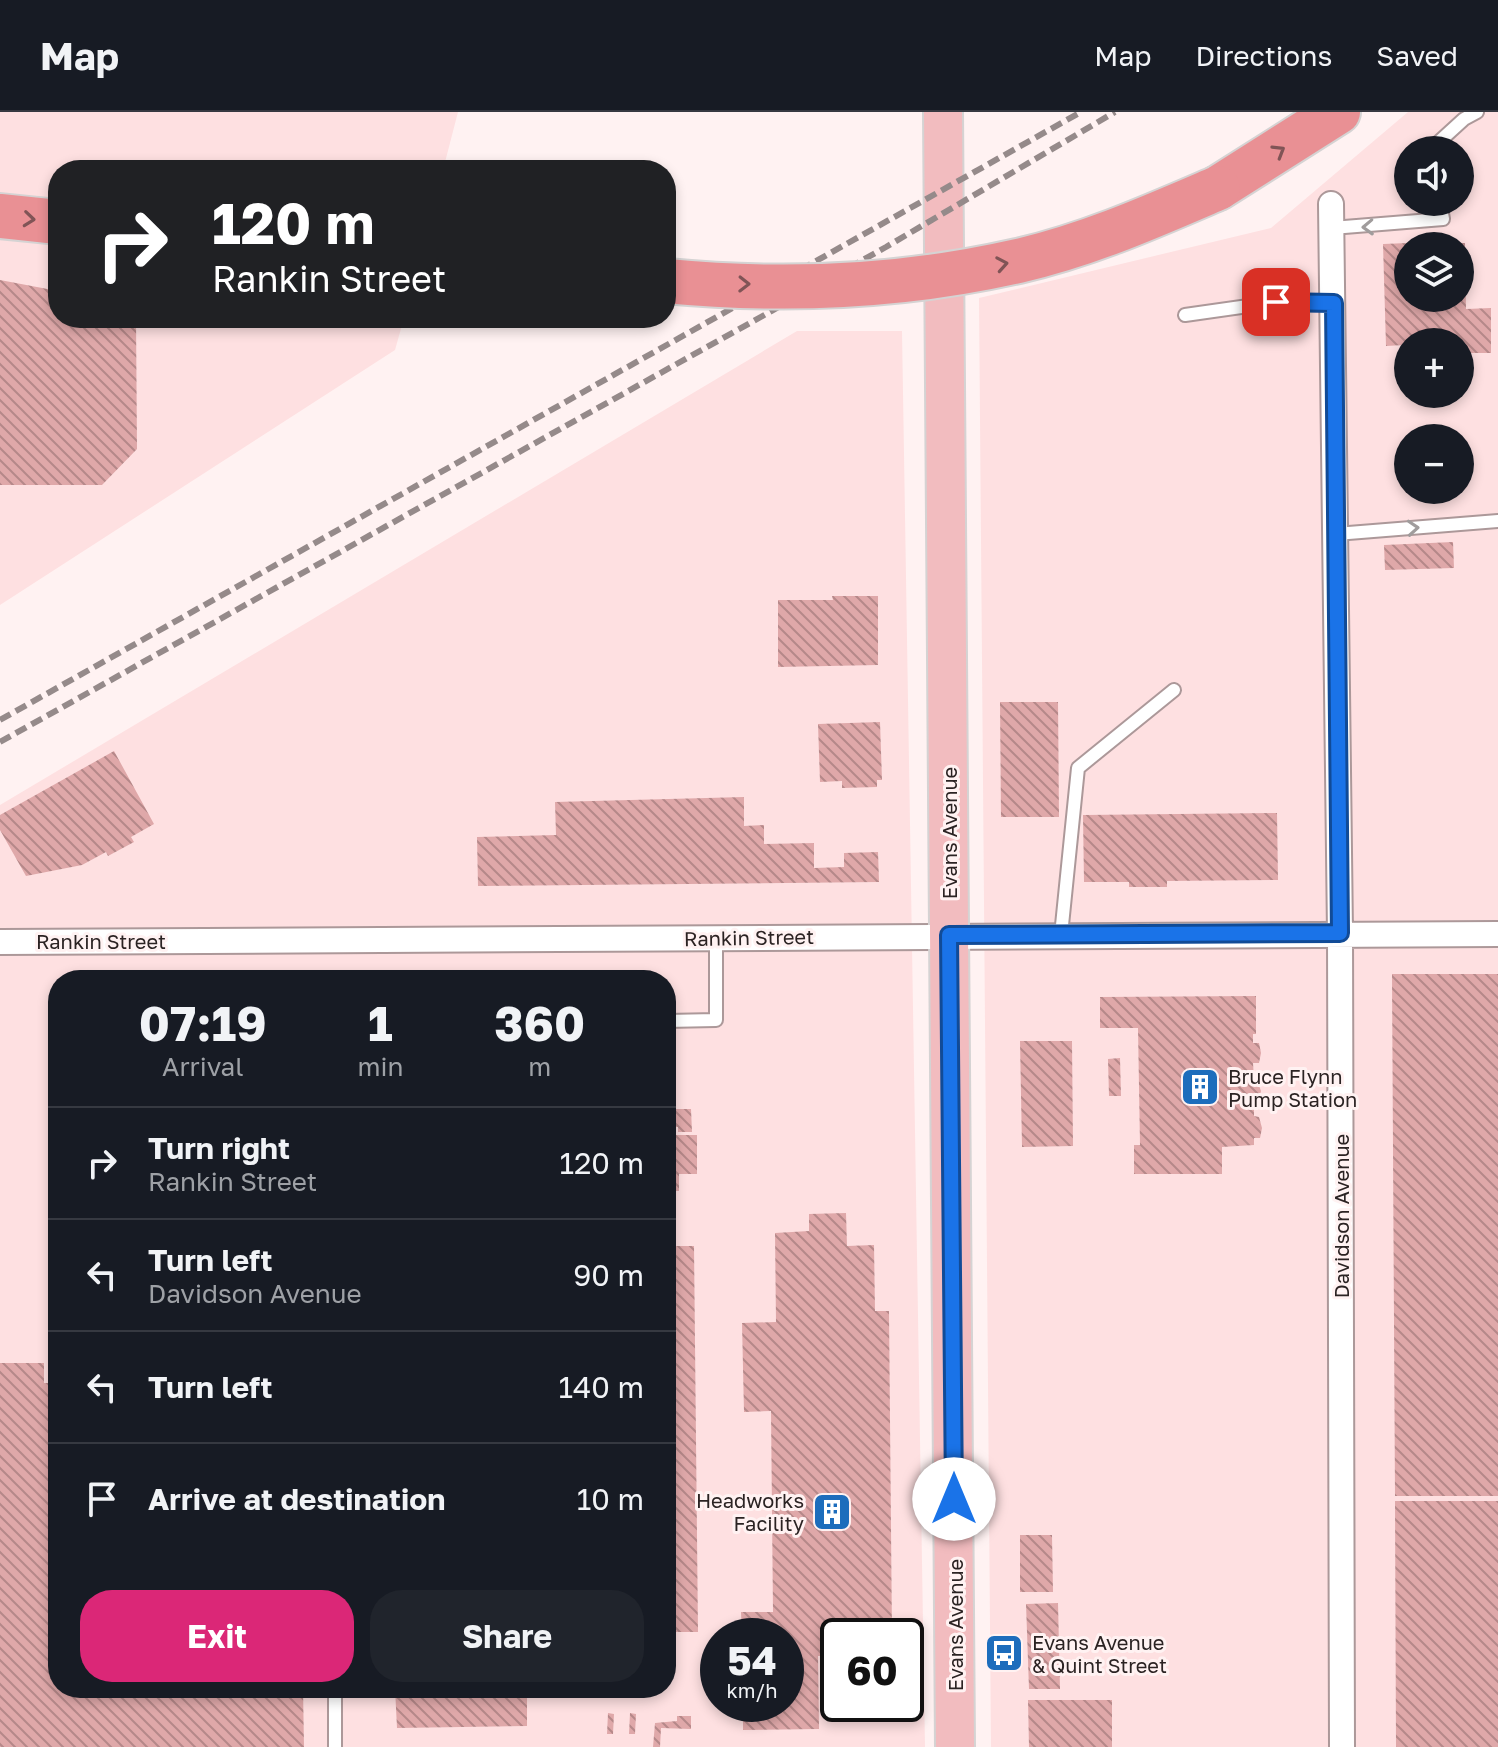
<!DOCTYPE html>
<meta charset="utf-8">
<style>
:root{--surface:#171b24;--page:#20242c;--text:#f1f3f6;--muted:#9ea1a6;--line:#363941;--accent:#db2777}
body{margin:0;font-family:"Golos Text",sans-serif;background:var(--page);color:var(--text);height:100vh;display:flex;flex-direction:column;font-size:30px;white-space:nowrap}
*{box-sizing:border-box;margin:0}
p{font-size:26px;color:var(--muted)}
.icon{flex:none;width:44px;height:44px;fill:none;stroke:currentColor;stroke-width:2;stroke-linecap:round;stroke-linejoin:round}
.map{position:relative;flex:1;overflow:hidden}
.sheet{position:absolute;left:48px;top:858px;width:628px;height:728px;display:flex;flex-direction:column;background:var(--surface);border-radius:32px;box-shadow:0 4px 12px #0003}
.sheet>*{flex:none}
.guide{position:absolute;left:48px;top:48px;width:628px;height:168px;border-radius:32px;box-shadow:0 4px 12px #0003;background:#202124;color:#fff;overflow:hidden}
.buttons{position:absolute;left:1394px;top:24px;display:grid;gap:16px}
.buttons a{display:grid;place-items:center;width:80px;height:80px;border-radius:50%;background:var(--surface);box-shadow:0 4px 12px #0003;font-size:40px}
.speed{position:absolute;left:700px;top:1506px;display:flex;gap:16px;font-size:40px;font-weight:700;text-align:center}
.speed>*{display:grid;place-content:center;width:104px;height:104px;border-radius:50%;background:var(--surface);box-shadow:0 4px 12px #0003;line-height:1}
.speed small{font-size:20px;font-weight:400}
.speed .limit{border:4px solid #111;border-radius:12px;background:#fff;color:#111}
.pin{position:absolute;display:grid;place-items:center;width:68px;height:68px;color:#fff;margin:-34px;border-radius:16px;box-shadow:0 4px 12px #0006}
.me{position:absolute;width:88px;margin:-44px;rotate:0deg;stroke-linejoin:round;filter:drop-shadow(0 0 6px #0008)}
.turn{display:flex;align-items:center;gap:28px;height:168px;padding:0 32px;font-size:36px}
.turn .icon{width:104px;height:104px;stroke-width:2.5}
.turn b{display:block;font-size:56px;line-height:68px}
.eta{display:flex;justify-content:space-evenly;align-items:center;height:136px;text-align:center}
.eta b{font-size:48px;font-weight:700;line-height:56px}
.action{display:flex;gap:16px;margin-top:auto;padding:16px 32px}
.action a{flex:1;height:92px;border-radius:32px;background:var(--accent);color:#fff;font-size:32px;font-weight:700;line-height:92px;text-align:center}
.action a+a{background:var(--page);color:var(--text)}
ul{padding:0;list-style:none}
li{display:flex;align-items:center;gap:24px;height:112px;padding:0 32px;border-top:2px solid var(--line)}
li div{flex:1}
li b{display:block;font-size:30px}
li em{font-style:normal}
header{display:flex;align-items:center;gap:48px;box-sizing:border-box;height:112px;padding:0 40px;background:var(--surface);border-bottom:2px solid var(--line)}
header strong{font-size:38px}
nav{display:flex;gap:44px;margin-inline-start:auto;font-size:28px}
.map>svg:first-child{display:block}
.built{fill:#fee0e1;fill-rule:evenodd}
.building{fill:url(#building-back-hatch)}
.lines{fill:none;stroke-linecap:round;stroke-linejoin:round}
.service-casing{stroke:#ac9899;stroke-width:16}
.minor-casing{stroke:#ac9899;stroke-width:28}
.primary-casing{stroke:#d5d3d3;stroke-width:42}
.motorway-casing{stroke:#d5d3d3;stroke-width:48}
.service{stroke:#fff;stroke-width:12}
.minor{stroke:#fff;stroke-width:24}
.primary{stroke:#f2bcbf;stroke-width:38}
.motorway{stroke:#e99094;stroke-width:44}
.rail{stroke:#958a8a;stroke-width:6;stroke-dasharray:12 6;stroke-linecap:butt}
.motorway-bridge-casing{stroke:#d5d3d3;stroke-width:48;stroke-linecap:butt}
.motorway-bridge{stroke:#e99094;stroke-width:44}
.oneway{stroke:#805456}
.oneway2{stroke:#a09c9c}
.route-casing{stroke:#114b97;stroke-width:20}
.route{stroke:#1a73e8;stroke-width:14}
.labels{text-anchor:middle;dominant-baseline:central;stroke-width:6;stroke-linejoin:round;paint-order:stroke}
.street-label{font-size:20px;fill:#2b2323;stroke:#fff2f2}
.poi-label{font-size:20px;fill:#2b2323;stroke:#fff2f2;text-anchor:start}
</style>
<header>
<strong>Map</strong>
<nav><a>Map</a><a>Directions</a><a>Saved</a></nav>
</header>
<div class="map">
<svg width="1498" height="1635" viewBox="0 0 1498 1635">
<defs>
<pattern id="building-back-hatch" width="6" height="6" patternUnits="userSpaceOnUse" patternTransform="scale(2)"><rect width="6" height="6" fill="#dfa8a9"/><path d="M-1 5l2 2M0 0l6 6M5-1l2 2" fill="none" stroke="#b58889"/></pattern>
</defs>
<rect width="100%" height="100%" fill="#fff2f2"/>
<path class="built" d="M0,0H458L443,58H58V206H404L395,238L0,493Z
M1408,0H1498V1635H991L979,186L1271,116ZM1408,38H1460V90H1408ZM1408,134H1460V186H1408ZM1408,230H1460V282H1408ZM1408,326H1460V378H1408Z
M797,219H902L925,1635H0V693ZM58,868H666V1576H58ZM718,1524H786V1592H718ZM838,1524H906V1592H838Z"/>
<path class="building" d="M1408,131V186H1460V134L1419,131H1465L1466,197L1491,196V241H1460V230L1386,234L1383,132Z
M0,168L58,179V206H136L137,337L102,373H0Z
M1453,430L1454,456L1385,458L1384,433Z
M832,484H878V553L778,555V488H833Z
M1000,590H1058L1059,705H1001Z
M880,610L882,668H877V675L842,676V669L820,670L818,612Z
M114,639L154,712L131,725L134,730L108,744L106,740L82,753L26,764L0,718V703Z
M744,685V714L764,713V732L814,731V756L844,755V741L878,740L879,770L478,774L477,725L556,723L555,690Z
M1277,701L1278,768L1167,769V775H1129V770H1084L1083,703Z
M1392,862H1498V1384H1395Z
M1256,884V922H1253V931H1259L1261,941L1259,951H1253L1254,967L1257,968L1261,979L1259,987H1254V1004L1259,1005L1262,1016L1260,1026H1254V1033L1222,1035V1062H1134V1033H1140L1138,916H1100V885Z
M1020,929H1072L1073,1034L1022,1035Z
M1120,946L1121,984H1109L1108,947Z
M666,967L672,979V1002L675,997H691L692,1020H678V1015H672V1023H697V1062H679V1079H669V1134H694L698,1520H666Z
M846,1101L847,1134L874,1133L875,1199H889L892,1524H838V1544H818L819,1617L743,1618V1592H786V1524H742L741,1500H773L771,1299L744,1300L742,1211L776,1210L775,1121L809,1119V1102Z
M0,1251H44V1271H58V1576H303L304,1635H0Z
M1395,1389H1498V1635H1396Z
M1020,1423H1052L1053,1480H1020Z
M1058,1491L1060,1577H1029L1026,1492Z
M395,1576H527V1614L397,1616Z
M1028,1588H1112V1635H1029Z
M608,1601L614,1602L613,1622H607Z
M630,1601L636,1602L635,1622H629Z
M677,1604H691V1617L661,1616L660,1635H653L655,1611L677,1609Z"/>
<g class="lines">
<g class="service-casing">
<path id="service" d="M1430,38L1464,7L1477,0
M1332,116L1443,107L1440,90
M1185,203L1276,190L1334,191
M1336,422L1498,409
M1061,823L1078,656L1174,578
M666,909L716,908V826
M335,1635V1576"/>
</g>
<g class="minor-casing">
<path id="minor" d="M1331,92L1340,821L1342,1635
M0,830L1498,822"/>
</g>
<g class="primary-casing">
<path id="primary" d="M943,0L955,1635"/>
</g>
<g class="motorway-casing">
<path id="motorway" d="M1218,76L1338,0
M0,104L58,110"/>
</g>
<use href="#service" class="service"/>
<use href="#minor" class="minor"/>
<use href="#primary" class="primary"/>
<use href="#motorway" class="motorway"/>
<path class="rail" d="M0,608L1081,0
M0,630L886,135L1115,0"/>
<g class="motorway-bridge-casing">
<path id="motorway-bridge" d="M666,169C783,180 904,175 1018,149C1088,133 1153,104 1218,76"/>
</g>
<use href="#motorway-bridge" class="motorway-bridge"/>
</g>
<defs><path id="oneway-chevron" d="M-2-3.5L2.5 0L-2 3.5" fill="none" stroke-width="1.6" stroke-linecap="round" stroke-linejoin="round" transform="scale(2)"/></defs>
<g class="oneway">
<use href="#oneway-chevron" transform="translate(1279 39) rotate(-31)"/>
<use href="#oneway-chevron" transform="translate(29 107) rotate(6)"/>
<use href="#oneway-chevron" transform="translate(1002 152) rotate(-10)"/>
<use href="#oneway-chevron" transform="translate(744 172) rotate(1)"/>
</g>
<g class="oneway2">
<use href="#oneway-chevron" transform="translate(1368 115) rotate(178)"/>
<use href="#oneway-chevron" transform="translate(1413 416) rotate(-4)"/>
</g>
<g class="lines">
<g class="route-casing">
<path id="route" d="M954,1387L949,823L1340,821L1334,191L1276,190"/>
</g>
<use href="#route" class="route"/>
</g>
<defs>
<g id="building-square" transform="scale(2)"><rect x="-9" y="-9" width="18" height="18" rx="4" fill="#1d6dbc" stroke="#fff2f2"/><path d="M-4-6H4V6H1V3H-1V6H-4ZM-2.5-4.3h1.7v1.8h-1.7ZM.8-4.3h1.7v1.8H.8ZM-2.5-1h1.7V.8h-1.7ZM.8-1h1.7V.8H.8Z" fill="#fff"/></g>
<g id="bus-square" transform="scale(2)"><rect x="-9" y="-9" width="18" height="18" rx="4" fill="#1d6dbc" stroke="#fff2f2"/><path d="M-5-6H5V4H4V6H2V4H-2V6H-4V4H-5ZM-3.5-4V0h7V-4ZM-3.5 1.2v1.5H-2V1.2ZM2 1.2v1.5H3.5V1.2Z" fill="#fff"/></g>
</defs>
<g fill-rule="evenodd">
<use href="#building-square" x="1200" y="975"/>
<use href="#building-square" x="832" y="1400"/>
<use href="#bus-square" x="1004" y="1541"/>
</g>
<g class="labels">
<g class="street-label">
<text transform="translate(949 721) rotate(-90)">Evans Avenue</text>
<text transform="translate(749 825) rotate(-1)">Rankin Street</text>
<text x="101" y="829">Rankin Street</text>
<text transform="translate(1341 1104) rotate(-90)">Davidson Avenue</text>
<text transform="translate(955 1513) rotate(-90)">Evans Avenue</text>
</g>
<g class="poi-label">
<text x="1228" y="964">Bruce Flynn<tspan x="1228" dy="23">Pump Station</tspan></text>
<text x="804" y="1388" text-anchor="end">Headworks<tspan x="804" dy="23">Facility</tspan></text>
<text x="1032" y="1530">Evans Avenue<tspan x="1032" dy="23">&amp; Quint Street</tspan></text>
</g>
</g>
</svg>
<div class="buttons">
<a><svg class="icon" aria-label="sound" viewBox="0 0 24 24"><path d="M4 9h4l5-4v14l-5-4H4zM17 9q2 3 0 6"/></svg></a>
<a><svg class="icon" aria-label="layers" viewBox="0 0 24 24"><path d="M12 4l9 5-9 5-9-5zM3 14l9 5 9-5"/></svg></a>
<a>+</a>
<a>−</a>
</div>
<div class="speed"><div>54<small>km/h</small></div><div class="limit">60</div></div>
<div class="pin" style="left:1276px;top:190px;background:#d93025"><svg class="icon" aria-label="arrive" viewBox="0 0 24 24"><path d="M6 21V4h12l-3 4 3 4H6"/></svg></div>
<svg class="me" style="left:954px;top:1387px" viewBox="-20 -20 40 40"><circle r="19" fill="#fff"/><path d="M0-13L10 11 0 6-10 11z" fill="#1a73e8"/></svg>
<div class="guide">
<div class="turn"><svg class="icon" aria-label="right" viewBox="0 0 24 24"><path d="M7 20v-9h11M14 6l5 5-5 5"/></svg><div><b>120 m</b>Rankin Street</div></div>
</div>
<section class="sheet">
<div class="eta">
<div><b>07:19</b><p>Arrival</p></div>
<div><b>1</b><p>min</p></div>
<div><b>360</b><p>m</p></div>
</div>
<ul>
<li><svg class="icon" aria-label="right" viewBox="0 0 24 24"><path d="M7 20v-9h11M14 6l5 5-5 5"/></svg><div><b>Turn right</b><p>Rankin Street</p></div><em>120 m</em></li>
<li><svg class="icon" aria-label="left" viewBox="0 0 24 24"><path d="M17 20v-9H6M10 6l-5 5 5 5"/></svg><div><b>Turn left</b><p>Davidson Avenue</p></div><em>90 m</em></li>
<li><svg class="icon" aria-label="left" viewBox="0 0 24 24"><path d="M17 20v-9H6M10 6l-5 5 5 5"/></svg><div><b>Turn left</b></div><em>140 m</em></li>
<li><svg class="icon" aria-label="arrive" viewBox="0 0 24 24"><path d="M6 21V4h12l-3 4 3 4H6"/></svg><div><b>Arrive at destination</b></div><em>10 m</em></li>
</ul>
<div class="action"><a>Exit</a><a>Share</a></div>
</section>
</div>
